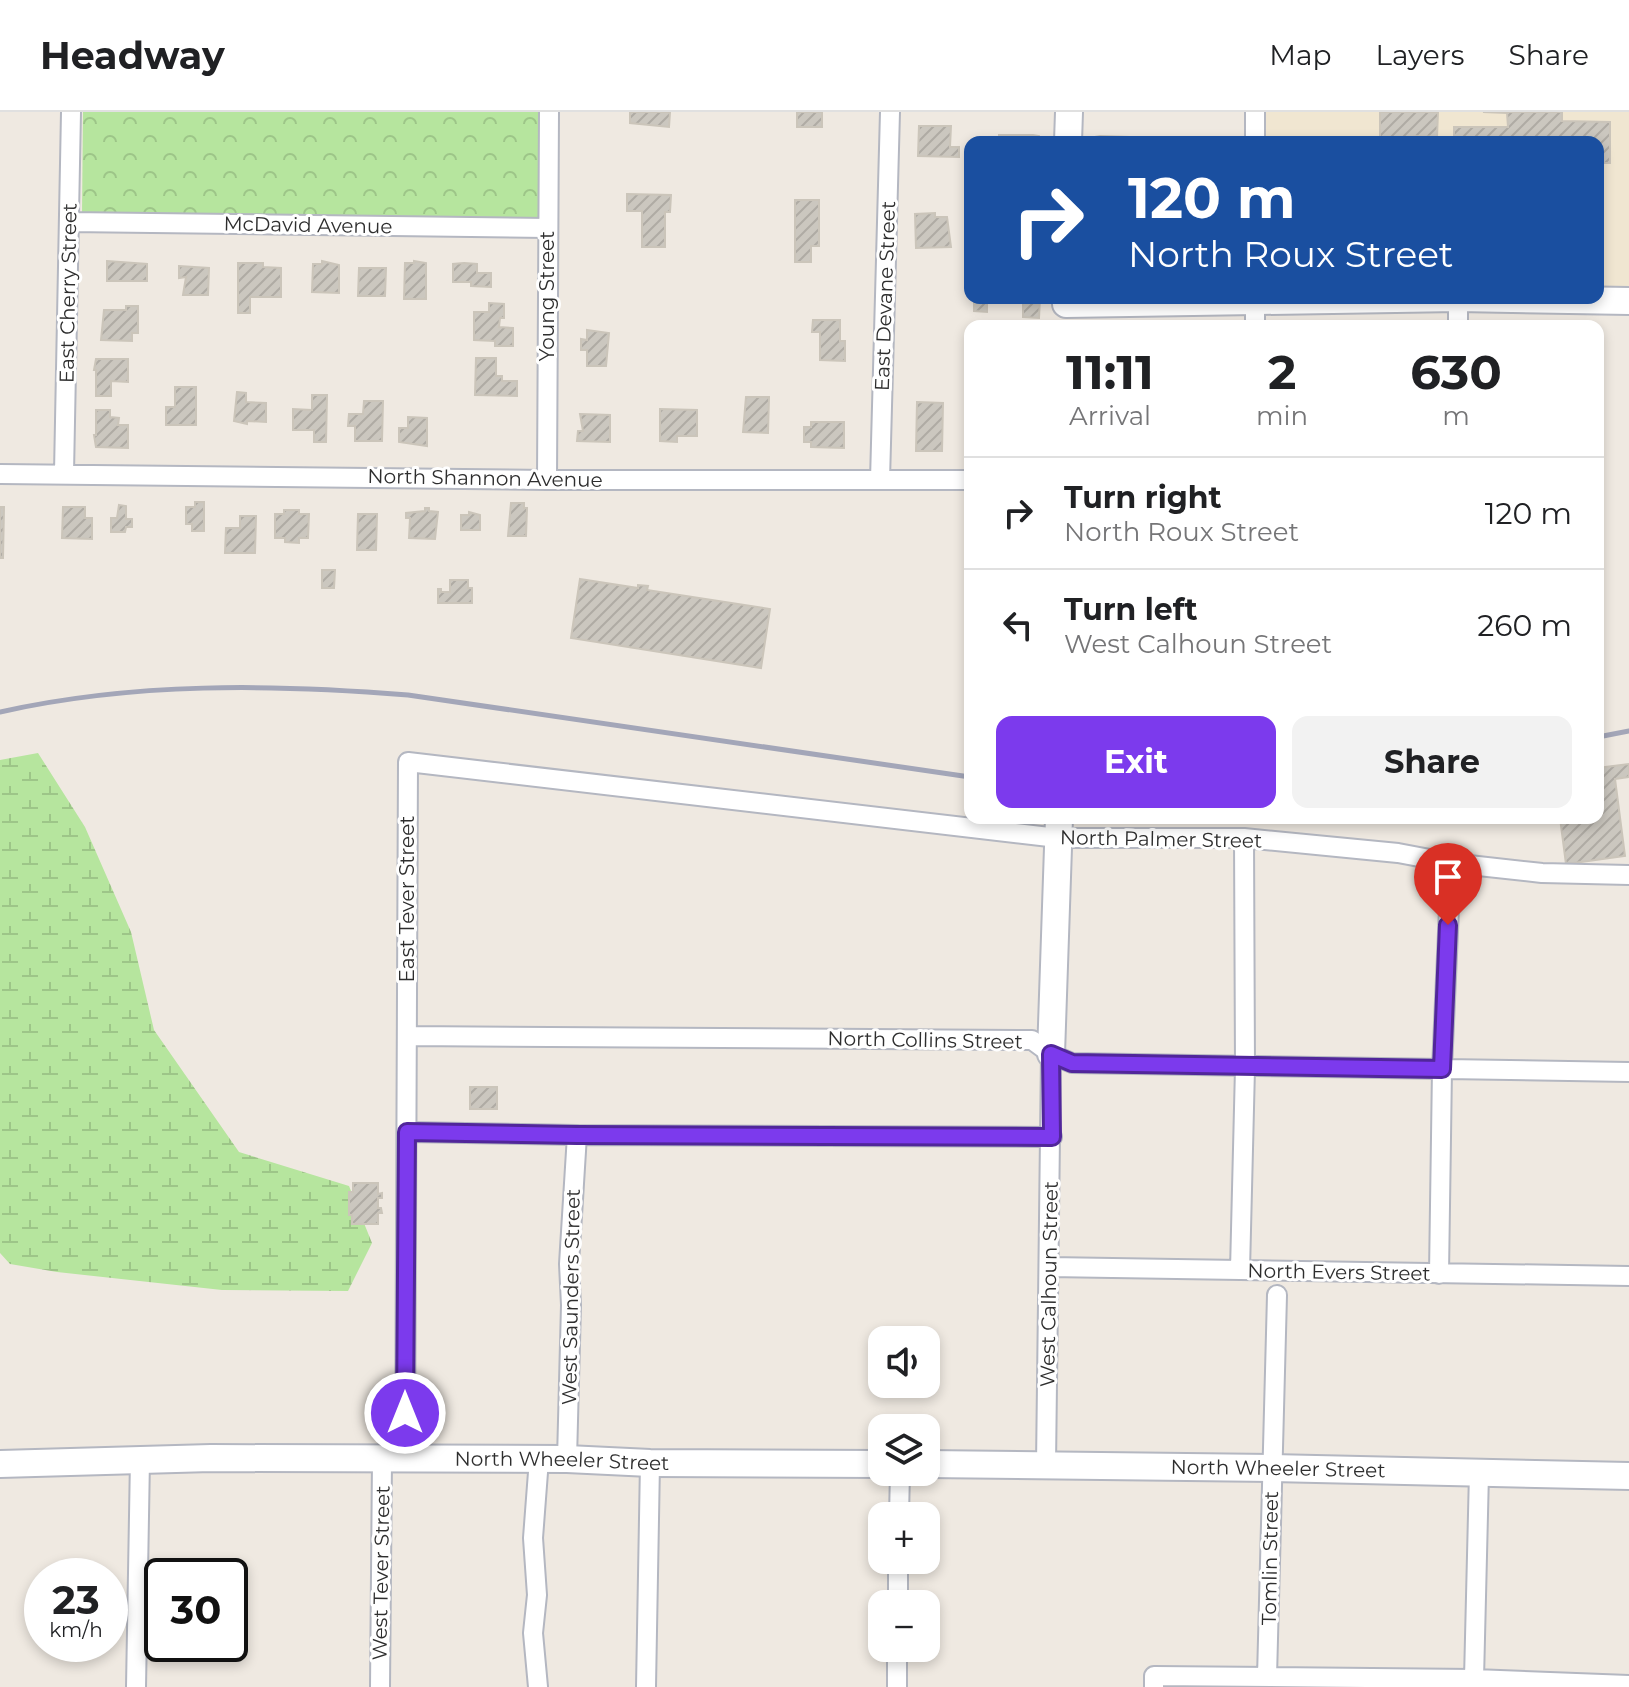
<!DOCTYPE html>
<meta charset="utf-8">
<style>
:root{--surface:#fff;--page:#f2f2f2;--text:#202124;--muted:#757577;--line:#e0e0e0;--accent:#7c3aed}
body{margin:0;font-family:Montserrat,sans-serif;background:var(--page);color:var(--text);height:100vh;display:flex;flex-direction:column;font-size:30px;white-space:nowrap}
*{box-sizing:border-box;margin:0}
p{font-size:26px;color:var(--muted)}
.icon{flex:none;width:44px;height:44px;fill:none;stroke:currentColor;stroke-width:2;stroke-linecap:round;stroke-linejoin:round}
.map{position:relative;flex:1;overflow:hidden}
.details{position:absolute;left:964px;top:208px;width:640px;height:504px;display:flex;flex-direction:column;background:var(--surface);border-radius:16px;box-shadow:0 4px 12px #0003}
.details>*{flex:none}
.top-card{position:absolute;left:964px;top:24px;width:640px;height:168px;border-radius:16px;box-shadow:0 4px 12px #0003;background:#1a4fa0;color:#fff;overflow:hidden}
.fabs{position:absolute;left:868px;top:1214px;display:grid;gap:16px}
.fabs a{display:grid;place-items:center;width:72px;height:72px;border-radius:16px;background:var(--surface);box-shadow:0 4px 12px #0003;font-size:40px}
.speed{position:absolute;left:24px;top:1446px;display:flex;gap:16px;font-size:40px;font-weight:700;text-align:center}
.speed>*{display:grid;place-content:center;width:104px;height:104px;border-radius:50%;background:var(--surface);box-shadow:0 4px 12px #0003;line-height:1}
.speed small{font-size:20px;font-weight:400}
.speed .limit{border:4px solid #111;border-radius:12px;background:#fff;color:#111}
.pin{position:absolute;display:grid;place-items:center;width:68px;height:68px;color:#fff;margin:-82px -34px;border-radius:50% 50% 50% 0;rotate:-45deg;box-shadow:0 0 8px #0007}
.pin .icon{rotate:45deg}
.me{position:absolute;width:88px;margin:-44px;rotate:0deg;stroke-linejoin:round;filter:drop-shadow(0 0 6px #0008)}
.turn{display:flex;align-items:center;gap:28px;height:168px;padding:0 32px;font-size:36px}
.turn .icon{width:104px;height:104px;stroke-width:2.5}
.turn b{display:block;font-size:56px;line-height:68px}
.eta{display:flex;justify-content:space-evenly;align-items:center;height:136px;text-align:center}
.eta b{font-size:48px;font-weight:700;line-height:56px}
.button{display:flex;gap:16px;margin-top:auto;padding:16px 32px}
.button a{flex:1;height:92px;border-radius:16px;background:var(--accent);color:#fff;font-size:32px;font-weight:700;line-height:92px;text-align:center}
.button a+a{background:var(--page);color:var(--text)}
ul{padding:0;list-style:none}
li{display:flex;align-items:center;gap:24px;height:112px;padding:0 32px;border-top:2px solid var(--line)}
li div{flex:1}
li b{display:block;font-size:30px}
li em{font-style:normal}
header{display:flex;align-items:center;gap:48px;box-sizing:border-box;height:112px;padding:0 40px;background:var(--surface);border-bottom:2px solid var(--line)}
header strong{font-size:38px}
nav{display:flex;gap:44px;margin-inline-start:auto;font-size:28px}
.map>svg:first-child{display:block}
.education{fill:#f0e6d1}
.wetland{fill:url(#wetland-marsh)}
.park{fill:url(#park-crowns)}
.building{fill:url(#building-hatch);stroke:#cbc5ba;stroke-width:2}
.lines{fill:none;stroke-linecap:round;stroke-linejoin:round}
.street-casing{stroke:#b4b7c1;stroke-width:22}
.secondary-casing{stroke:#b4b7c1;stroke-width:30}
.street{stroke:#fff;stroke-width:18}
.secondary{stroke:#fff;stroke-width:26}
.rail{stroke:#a3a6b8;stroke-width:5}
.route-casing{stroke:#51269a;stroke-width:20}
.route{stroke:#7c3aed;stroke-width:14}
.labels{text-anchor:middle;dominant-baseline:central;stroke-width:6;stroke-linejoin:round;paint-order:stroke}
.street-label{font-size:20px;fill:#2e2e2e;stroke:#fff}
</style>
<header>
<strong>Headway</strong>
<nav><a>Map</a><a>Layers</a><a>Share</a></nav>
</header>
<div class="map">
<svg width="1629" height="1575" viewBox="0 0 1629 1575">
<defs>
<pattern id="wetland-marsh" width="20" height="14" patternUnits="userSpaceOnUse" patternTransform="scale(2)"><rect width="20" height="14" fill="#b6e59e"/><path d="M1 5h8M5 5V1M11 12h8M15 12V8" fill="none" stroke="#9dc588"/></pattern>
<pattern id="park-crowns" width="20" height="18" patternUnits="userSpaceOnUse" patternTransform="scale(2)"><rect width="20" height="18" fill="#b6e59e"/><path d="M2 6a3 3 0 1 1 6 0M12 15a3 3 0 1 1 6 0" fill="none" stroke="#9dc588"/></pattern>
<pattern id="building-hatch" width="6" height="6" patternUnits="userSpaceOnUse" patternTransform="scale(2)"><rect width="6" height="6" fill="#cbc7bf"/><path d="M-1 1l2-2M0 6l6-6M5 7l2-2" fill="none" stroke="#afaba4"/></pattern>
</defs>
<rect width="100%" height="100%" fill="#efe9e1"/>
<path class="education" d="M1255,0H1629V189L1598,186V30H1255Z"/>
<path class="wetland" d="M38,641L85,715L131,820L154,918L239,1040L349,1074L372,1131L348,1179L222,1178L57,1160L10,1152L0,1141V648Z"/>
<path class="park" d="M83,0H539L538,108L82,102Z"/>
<path class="building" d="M630,0H670L669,15L630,11Z
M797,0H822V15H797Z
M1380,0H1438L1437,25L1414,24V30H1380Z
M1562,0V9L1610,10V51H1598V30H1454V15H1508L1507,1L1483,0Z
M919,14H951L950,35H959V45L918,44Z
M999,23H1033L1039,24V30H999Z
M1100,24L1129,25V30H1094V25Z
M627,82L671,83L670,100H665V135H642V99H627Z
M795,88H819V134H811V150H795Z
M935,101V105H947L951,135L916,136L915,102Z
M107,149L147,152V169H107Z
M322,149L339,153V181L312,180L313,152H322Z
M414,149L426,151V187H404L405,151H414Z
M238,151H263V155L281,156V185H250V201H238Z
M464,151L477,152V161H491V175L471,174V170H453V152Z
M179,154L209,156L208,183H183L186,165L179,166Z
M359,156H386L385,184H358Z
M974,186H987V200L974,199Z
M1023,186H1040L1039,206L1023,205Z
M489,191L504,192V206H500L499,215L513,216V234H495V229L474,228V200H489Z
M126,194H138V221H132V229L101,228L104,198H126Z
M813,208H840V229H845V249L820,248V220H812Z
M587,218L609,221L606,254H587V238H581V227L587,228Z
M476,246H496V264H502V269H517V284L475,283Z
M96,247H128V270L111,269V284H96V258H94Z
M175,275H196V313H166V295H175Z
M237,280L246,281V290L266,291V310L247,309V312L234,309Z
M312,283H327L326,330H314V318H293V297L312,298Z
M746,285H769L768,321L743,320Z
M364,289H383L382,329H355V314H348L349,302H363Z
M917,290L943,291L942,339H916Z
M660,297L697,298V324H677V330L660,329Z
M96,298H110V305L119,306L118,313H128V336L96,335L94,323H96Z
M580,302L610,303V330L577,329L578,319H583Z
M408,305L427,306V334L399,330V316H408Z
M811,310H844V336L811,335V330H804V315H811Z
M1598,321H1603V357H1598Z
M195,390H204V419H192V412H186V395H195Z
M511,391H524V396H527L526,424H508Z
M119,393L126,394V407H132V415H126L125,420H111V406H117Z
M0,395H4L3,446H0Z
M63,395H85V406H92V427L62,426Z
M425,396H429V399L438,400L435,427L409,426L410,406H406V401L425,399Z
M284,398H299V402H309L308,426H299V431L285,430V426H275V402H284Z
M469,400L480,403V418H461V403H469Z
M358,402H377L376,438H357Z
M240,404H256L255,441H225L226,416H240Z
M322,458H335L334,476H322Z
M580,467L638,476V473L648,474L647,478L770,497L761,556L571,526Z
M450,468H468V476H472V491H438V477H441V480H450Z
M1629,652V665L1615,667L1625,744L1566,752L1560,706H1598V656Z
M470,975H497V997H470Z
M353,1071H378V1082L382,1081V1086H378V1096H381L382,1101H378V1112H352V1103H349V1080H353Z"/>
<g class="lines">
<g class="street-casing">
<path id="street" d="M1255,0V30
M69,110L547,116
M1255,214V186
M1458,214V186
M64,361L71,0
M0,362L547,368H970
M547,368L549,0
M880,368L890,0
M407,924L1032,928L1051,942L1072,951L1629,960
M407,1020L577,1023L1052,1025
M1049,1155L1629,1164
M1240,1158L1245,956L1244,726
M1439,1162L1442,957L1451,751
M567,1347L571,1193L569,1152L577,1023
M405,1348L408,650L1058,726H1244L1398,741L1451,751L1542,761L1629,763
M1046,1353L1051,942
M899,1404L900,1360
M898,1492V1448
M1267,1565L1277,1183
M1474,1567L1479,1361
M136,1575L140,1347
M380,1575L382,1348
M538,1575L533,1521L537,1483L533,1426L539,1347
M646,1575L650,1351
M897,1575V1536
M1154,1575V1564L1474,1567L1629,1573"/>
</g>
<g class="secondary-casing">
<g id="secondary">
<path d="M1068,30L1069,0"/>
<path d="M1066,192L1458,186L1629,189"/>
<path d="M1051,942L1059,706"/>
<path id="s1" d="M0,1352L211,1346L567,1347L650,1351L882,1352"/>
<path id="s2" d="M926,1352L1272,1356L1629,1364"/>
</g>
</g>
<use href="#street" class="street"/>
<use href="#secondary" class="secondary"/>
<path class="rail" d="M0,600C133,570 273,572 408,583L970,665
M1598,625L1629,619"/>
</g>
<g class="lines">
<g class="route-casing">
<path id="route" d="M405,1301L407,1020L577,1023L1052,1025L1051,942L1072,951L1442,957L1448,813"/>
</g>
<use href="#route" class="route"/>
</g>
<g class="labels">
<g class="street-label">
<text transform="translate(308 113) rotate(1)">McDavid Avenue</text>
<text transform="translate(68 181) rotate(-89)">East Cherry Street</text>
<text transform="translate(547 184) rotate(-90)">Young Street</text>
<text transform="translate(885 184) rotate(-88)">East Devane Street</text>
<text transform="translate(485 366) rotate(1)">North Shannon Avenue</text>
<text transform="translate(1161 727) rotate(1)">North Palmer Street</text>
<text transform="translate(407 787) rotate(-90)">East Tever Street</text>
<text transform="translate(925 928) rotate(1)">North Collins Street</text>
<text transform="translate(1339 1160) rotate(1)">North Evers Street</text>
<text transform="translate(1049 1172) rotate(-89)">West Calhoun Street</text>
<text transform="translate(571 1185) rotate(-89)">West Saunders Street</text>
<text stroke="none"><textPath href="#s1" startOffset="562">North Wheeler Street</textPath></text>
<text stroke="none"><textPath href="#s2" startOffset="352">North Wheeler Street</textPath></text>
<text transform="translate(1270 1446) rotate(-89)">Tomlin Street</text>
<text transform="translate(381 1461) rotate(-89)">West Tever Street</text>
</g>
</g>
</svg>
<div class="fabs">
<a><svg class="icon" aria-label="sound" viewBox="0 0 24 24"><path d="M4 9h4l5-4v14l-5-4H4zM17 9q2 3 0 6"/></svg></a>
<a><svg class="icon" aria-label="layers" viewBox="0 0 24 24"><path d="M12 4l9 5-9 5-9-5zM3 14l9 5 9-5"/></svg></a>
<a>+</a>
<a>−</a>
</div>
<div class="speed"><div>23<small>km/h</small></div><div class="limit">30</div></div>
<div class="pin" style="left:1448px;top:813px;background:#d93025"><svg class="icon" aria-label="arrive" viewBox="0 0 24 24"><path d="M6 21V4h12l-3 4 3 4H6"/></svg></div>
<svg class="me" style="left:405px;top:1301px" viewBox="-20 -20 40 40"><circle r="17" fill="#7c3aed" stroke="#fff" stroke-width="3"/><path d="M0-11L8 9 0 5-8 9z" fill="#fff"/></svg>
<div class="top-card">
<div class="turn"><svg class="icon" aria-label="right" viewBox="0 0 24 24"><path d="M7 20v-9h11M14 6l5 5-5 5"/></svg><div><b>120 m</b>North Roux Street</div></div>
</div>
<section class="details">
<div class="eta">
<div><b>11:11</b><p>Arrival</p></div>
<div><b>2</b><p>min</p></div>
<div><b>630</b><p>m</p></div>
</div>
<ul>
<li><svg class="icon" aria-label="right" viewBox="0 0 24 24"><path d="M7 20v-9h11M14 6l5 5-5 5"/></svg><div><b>Turn right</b><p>North Roux Street</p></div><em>120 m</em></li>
<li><svg class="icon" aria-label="left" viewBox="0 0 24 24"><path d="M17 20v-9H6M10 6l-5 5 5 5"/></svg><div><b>Turn left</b><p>West Calhoun Street</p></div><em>260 m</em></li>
</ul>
<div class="button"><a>Exit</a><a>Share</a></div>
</section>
</div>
